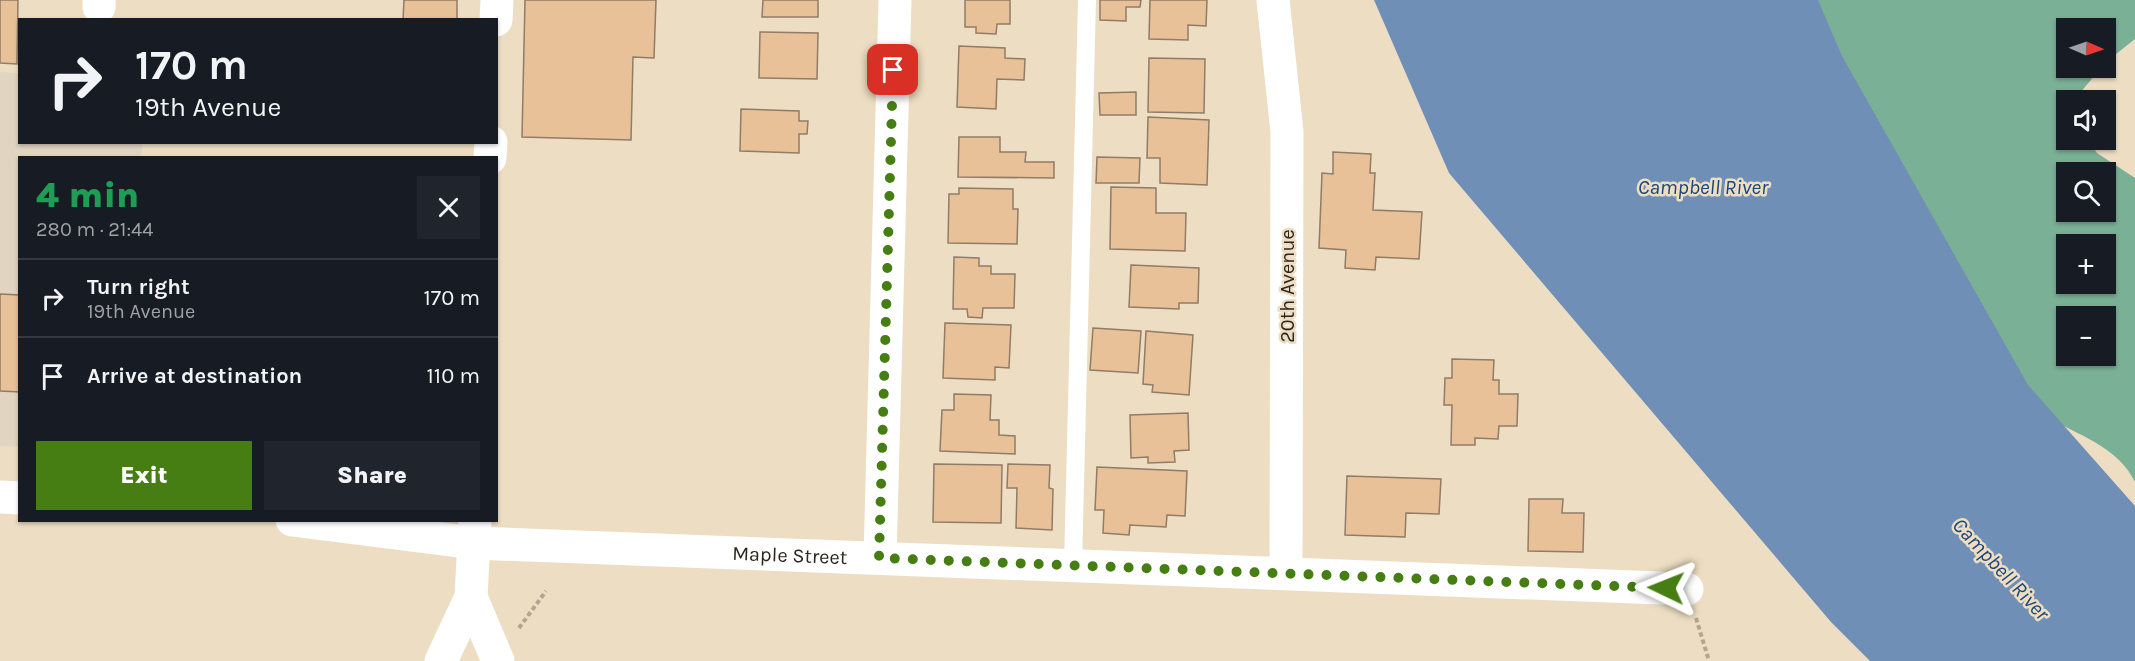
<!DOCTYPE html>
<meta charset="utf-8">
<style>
:root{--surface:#171b24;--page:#20242c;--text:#f1f3f6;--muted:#9ea1a6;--line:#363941;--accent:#477e13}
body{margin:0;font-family:Karla,sans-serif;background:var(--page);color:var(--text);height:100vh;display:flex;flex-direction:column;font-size:22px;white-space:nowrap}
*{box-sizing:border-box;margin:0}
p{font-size:20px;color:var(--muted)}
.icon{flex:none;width:33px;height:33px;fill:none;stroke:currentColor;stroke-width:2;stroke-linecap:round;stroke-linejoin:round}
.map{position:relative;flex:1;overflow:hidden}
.side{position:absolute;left:18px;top:156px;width:480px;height:366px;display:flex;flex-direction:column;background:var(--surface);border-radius:0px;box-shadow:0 2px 4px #0004}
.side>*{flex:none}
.banner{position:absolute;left:18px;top:18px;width:480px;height:126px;border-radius:0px;box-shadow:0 2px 4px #0004;background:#171b24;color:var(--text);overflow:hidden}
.needle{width:39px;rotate:92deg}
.controls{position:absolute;left:2056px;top:18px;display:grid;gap:12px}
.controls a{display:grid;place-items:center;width:60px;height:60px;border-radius:0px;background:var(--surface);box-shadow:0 2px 4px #0004;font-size:30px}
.pin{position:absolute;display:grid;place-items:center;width:51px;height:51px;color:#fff;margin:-26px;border-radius:12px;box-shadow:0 3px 9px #0006}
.me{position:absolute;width:66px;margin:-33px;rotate:272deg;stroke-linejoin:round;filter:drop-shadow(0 0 4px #0008)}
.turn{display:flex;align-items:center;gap:21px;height:126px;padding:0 18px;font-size:27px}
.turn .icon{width:78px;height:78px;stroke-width:2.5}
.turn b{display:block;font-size:42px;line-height:51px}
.round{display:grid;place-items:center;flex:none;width:63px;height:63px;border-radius:0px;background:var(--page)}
.head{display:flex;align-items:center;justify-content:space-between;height:102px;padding:0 18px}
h1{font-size:36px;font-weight:800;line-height:45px;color:#1e9e55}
.action{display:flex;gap:12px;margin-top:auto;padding:12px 18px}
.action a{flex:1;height:69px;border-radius:0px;background:var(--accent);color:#fff;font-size:24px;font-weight:800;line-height:69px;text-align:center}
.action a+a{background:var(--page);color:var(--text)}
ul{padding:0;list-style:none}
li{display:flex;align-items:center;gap:18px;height:78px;padding:0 18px;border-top:2px solid var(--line)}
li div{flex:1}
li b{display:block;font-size:22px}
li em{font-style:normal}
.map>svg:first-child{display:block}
.commercial{fill:#e1d4c1}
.forest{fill:#7ab095;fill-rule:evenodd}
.water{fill:#708fb7}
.building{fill:#e8c198;stroke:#907c67;stroke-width:1.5}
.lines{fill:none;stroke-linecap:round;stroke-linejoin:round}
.path{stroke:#b2a690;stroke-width:4;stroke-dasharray:4.5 3;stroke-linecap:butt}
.service{stroke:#fff;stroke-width:18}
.minor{stroke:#fff;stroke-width:33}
.tertiary{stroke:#fff;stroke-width:33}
.primary{stroke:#fff;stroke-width:33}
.route{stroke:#477e13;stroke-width:10;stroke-dasharray:0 18}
.labels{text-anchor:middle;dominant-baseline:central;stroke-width:5;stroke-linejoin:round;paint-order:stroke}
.street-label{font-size:20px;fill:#2b261c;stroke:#eddec3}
.water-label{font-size:21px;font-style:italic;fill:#1a4579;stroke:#eddec3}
</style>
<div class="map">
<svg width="2135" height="661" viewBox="0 0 2135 661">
<rect width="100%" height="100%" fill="#eddec3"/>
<path class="commercial" d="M0,72L19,73L20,142L142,143L141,157L20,158L19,447L0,446Z"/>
<path class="forest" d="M1788,0H2135V39L2106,62V28H2067V68H2101L2074,100H2067V140H2088L2097,153L2135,178V482C2119,449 2084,437 2054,421C2045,416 2036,409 2027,403ZM2067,172H2106V212H2067ZM2067,244H2106V284H2067ZM2067,316H2106V356H2067Z"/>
<path class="water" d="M1374,0H1818L1842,56L2028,385L2135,506V661H1870L1831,622L1449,173Z"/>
<path class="building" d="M0,0H18L17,64L0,63Z
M404,0H457V20H403Z
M525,0H656L654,58L633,57L631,140L522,137Z
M763,0H818V17H762Z
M965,0H1010V24H997L996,34L976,33V27H965Z
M1100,0H1141L1140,7H1126V21L1100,20Z
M1150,0H1207L1206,26L1188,25V40L1149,39Z
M760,32L818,33L817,79L759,78Z
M959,46L1005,48V58L1025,59L1024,80L997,79L996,109L957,107Z
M1149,58L1205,59L1204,113L1148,112Z
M1136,92V115H1100L1099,93Z
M741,109L799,111V121H808L807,134H799V153L740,151Z
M1148,117L1209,120L1207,185L1160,183V158H1147Z
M959,137H1000V152H1026L1025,162H1054V178L958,177Z
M1333,152L1371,154L1370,173H1375L1373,210L1422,212L1419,259L1376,257L1375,270L1345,268L1346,250L1319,248L1322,173L1333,174Z
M1097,157L1140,158L1139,183H1096Z
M1111,187L1156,188V213H1186L1185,251L1110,249Z
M959,188L1013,189V209H1018L1017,244L948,243L949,194H959Z
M954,257L979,258V266H991V274H1015L1014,308H983L982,318L968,317L967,309H953Z
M1131,265L1199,268L1198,303H1179V309L1129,307Z
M0,294L20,295V392L0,391Z
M945,323L1011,325L1009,368L995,367V380L943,378Z
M1093,328L1141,331L1138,373L1090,370Z
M1146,331L1193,335L1189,395L1152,392L1153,385L1143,384Z
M1452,359L1494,360L1493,380H1499V394H1518L1517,426H1499L1498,439L1475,438V445H1451L1452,405H1444L1445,378H1452Z
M954,394L991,395L990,420H999V435L1015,436V454L940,451L942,410H954Z
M1188,413L1189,450L1174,451L1175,462L1148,463V457L1131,458L1130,415Z
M934,464L1002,465L1001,523L933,522Z
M1008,464L1050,465L1049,488L1053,489L1052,530L1016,528L1017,488H1007Z
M1097,467L1187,471L1185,516L1167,515L1166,527L1130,525L1129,535L1103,533L1104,510H1095Z
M1347,476L1441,479L1439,514L1406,513L1405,537L1345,535Z
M1529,499H1563L1562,513H1584L1583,552L1528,551Z"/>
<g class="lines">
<path class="path" d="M1696,618L1709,661
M519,628L546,591"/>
<path class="service" d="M1073,565L1087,0"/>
<g class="minor">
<path d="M1273,0L1287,132L1286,573"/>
<path d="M99,7V0"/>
<path id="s1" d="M474,543L1687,589"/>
<path d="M880,558L895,0"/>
</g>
<path class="tertiary" d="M0,497L20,498
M292,520L474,543"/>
<path class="primary" d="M496,20L497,0
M490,158L491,142
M471,597L498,661
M441,661L471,597L475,520"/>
</g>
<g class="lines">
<path class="route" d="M893,70L879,558L1666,588"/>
</g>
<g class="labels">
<g class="street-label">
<text transform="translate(1287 286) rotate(-90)">20th Avenue</text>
<text stroke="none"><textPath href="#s1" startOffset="316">Maple Street</textPath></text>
</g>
<g class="water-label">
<text x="1703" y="187">Campbell River</text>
<text transform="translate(2001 569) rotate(47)">Campbell River</text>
</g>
</g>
</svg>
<div class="controls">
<a><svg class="needle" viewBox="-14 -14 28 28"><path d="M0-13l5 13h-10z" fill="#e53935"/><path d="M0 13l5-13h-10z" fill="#9ea1a6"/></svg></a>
<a><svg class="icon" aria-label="sound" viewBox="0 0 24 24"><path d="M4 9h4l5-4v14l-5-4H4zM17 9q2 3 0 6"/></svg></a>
<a><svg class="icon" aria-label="search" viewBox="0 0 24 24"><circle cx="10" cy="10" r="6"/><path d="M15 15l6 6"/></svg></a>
<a>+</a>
<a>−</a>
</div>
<div class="pin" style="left:893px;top:70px;background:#d93025"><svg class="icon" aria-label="arrive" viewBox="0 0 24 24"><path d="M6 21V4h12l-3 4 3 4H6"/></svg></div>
<svg class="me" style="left:1666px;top:588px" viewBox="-20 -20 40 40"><path d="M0-17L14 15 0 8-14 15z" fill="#477e13" stroke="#fff" stroke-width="4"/></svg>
<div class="banner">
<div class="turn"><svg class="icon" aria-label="right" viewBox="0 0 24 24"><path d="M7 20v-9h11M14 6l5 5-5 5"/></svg><div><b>170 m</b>19th Avenue</div></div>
</div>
<section class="side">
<div class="head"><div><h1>4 min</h1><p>280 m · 21:44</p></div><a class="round"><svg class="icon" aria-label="close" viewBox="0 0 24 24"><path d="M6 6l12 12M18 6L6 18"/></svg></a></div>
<ul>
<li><svg class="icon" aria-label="right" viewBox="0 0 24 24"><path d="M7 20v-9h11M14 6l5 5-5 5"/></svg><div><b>Turn right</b><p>19th Avenue</p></div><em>170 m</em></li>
<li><svg class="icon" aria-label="arrive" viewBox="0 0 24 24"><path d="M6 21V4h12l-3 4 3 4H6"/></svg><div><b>Arrive at destination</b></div><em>110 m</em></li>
</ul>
<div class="action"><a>Exit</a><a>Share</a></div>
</section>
</div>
